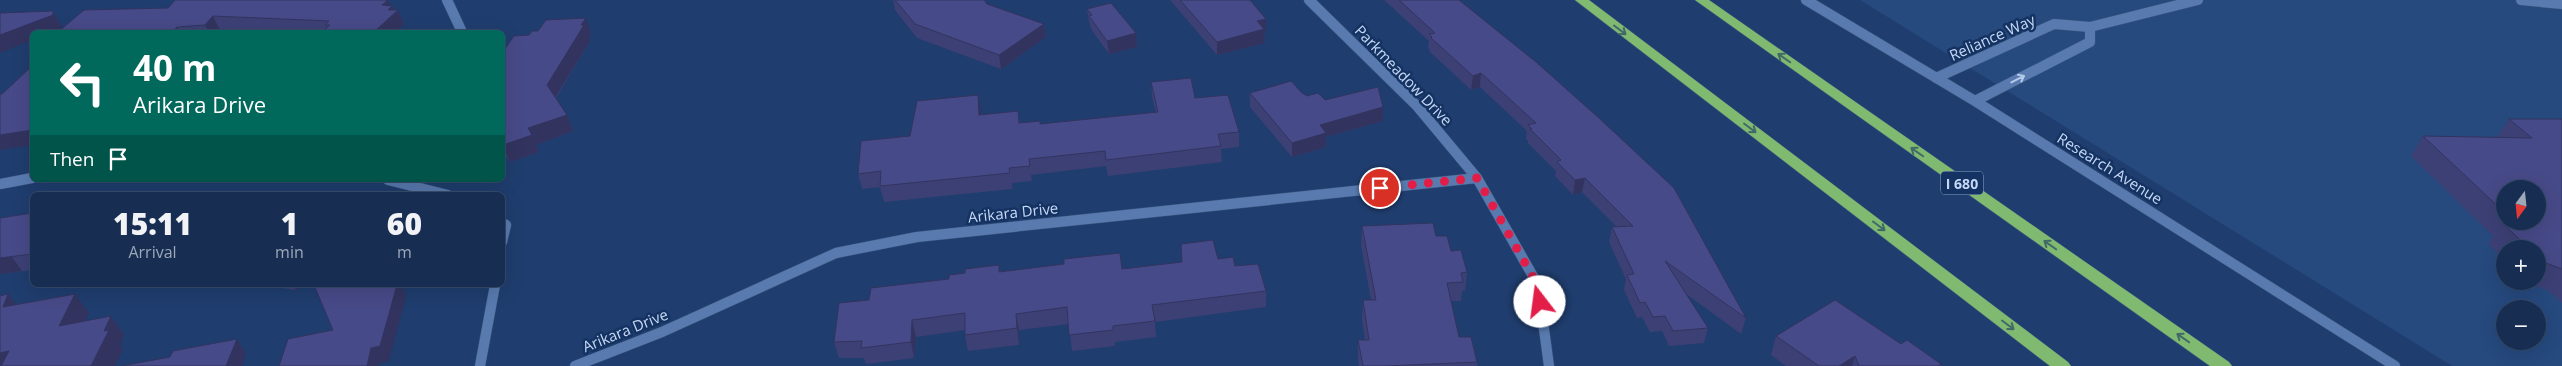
<!DOCTYPE html>
<meta charset="utf-8">
<style>
:root{--surface:#172e52;--page:#243a5c;--text:#f1f3f6;--muted:#9ea8b8;--line:#364a69}
body{margin:0;font-family:"Open Sans",sans-serif;background:var(--page);color:var(--text);height:100vh;display:flex;flex-direction:column;font-size:19px;white-space:nowrap}
*{box-sizing:border-box;margin:0}
p{font-size:16px;color:var(--muted)}
.icon{flex:none;width:28px;height:28px;fill:none;stroke:currentColor;stroke-width:2;stroke-linecap:round;stroke-linejoin:round}
.map{position:relative;flex:1;overflow:hidden}
.side{position:absolute;left:30px;top:192px;width:475px;height:95px;display:flex;flex-direction:column;background:var(--surface);border-radius:8px;box-shadow:0 5px 20px #0002,0 0 0 1px var(--line)}
.side>*{flex:none}
.banner{position:absolute;left:30px;top:30px;width:475px;height:152px;border-radius:8px;box-shadow:0 5px 20px #0002,0 0 0 1px var(--line);background:#00695c;color:#fff;overflow:hidden}
.needle{width:32px;rotate:195deg}
.tools{position:absolute;left:2496px;top:180px;display:grid;gap:10px}
.tools a{display:grid;place-items:center;width:50px;height:50px;border-radius:50%;background:var(--surface);box-shadow:0 5px 20px #0002,0 0 0 1px var(--line);font-size:25px}
.pin{position:absolute;display:grid;place-items:center;width:42px;height:42px;color:#fff;margin:-21px;border:2px solid #fff;border-radius:50%;box-shadow:0 1px 5px #0007}
.me{position:absolute;width:55px;margin:-28px;rotate:345deg;stroke-linejoin:round;filter:drop-shadow(0 0 4px #0008)}
.turn{display:flex;align-items:center;gap:18px;height:105px;padding:0 20px;font-size:22px}
.turn .icon{width:65px;height:65px;stroke-width:2.5}
.turn b{display:block;font-size:35px;line-height:42px}
.then{display:flex;align-items:center;height:48px;padding:0 20px;background:#0003;gap:10px;font-size:19px}
.eta{display:flex;justify-content:space-evenly;align-items:center;height:85px;text-align:center}
.eta b{font-size:30px;font-weight:800;line-height:35px}
.map>svg:first-child{display:block}
.built{fill:#26497e;fill-rule:evenodd}
.lines{fill:none;stroke-linecap:round;stroke-linejoin:round}
.street-casing{stroke:#3b567e;stroke-width:11}
.highway-casing{stroke:#3b567e;stroke-width:1}
.street{stroke:#587aaf;stroke-width:10}
.highway{fill:#80b970;fill-rule:evenodd}
.wall{fill:#3d4075;fill-rule:evenodd}
.shaded-wall{fill:#32345f}
.building{fill:#474a88;stroke:#32345f}
.oneway{stroke:#406968}
.oneway2{stroke:#b5caeb}
.route{stroke:#e11d48;stroke-width:9;stroke-dasharray:0 16.2}
.labels{text-anchor:middle;dominant-baseline:central;stroke-width:5;stroke-linejoin:round;paint-order:stroke}
.shield{fill:#153362;stroke:#90a6ca;stroke-width:1}
.shield-label{font-size:14px;font-weight:bold;fill:#c5d8f6}
.street-label{font-size:15px;fill:#c5d8f6;stroke:#153362}
</style>
<div class="map">
<svg width="2562" height="366" viewBox="0 0 2562 366">
<rect width="100%" height="100%" fill="#1f3d6e"/>
<path class="built" d="M1860,0H2562V366H2452ZM2505,189H2538V221H2505ZM2505,249H2538V281H2505ZM2505,309H2538V341H2505Z"/>
<g class="lines">
<g class="street-casing">
<path id="street" d="M447,0L462,32
M1309,0L1417,106L1477,178L1538,285L1549,366
M1806,0L1975,101L2395,366
M2521,0L2562,4
M1936,78L2054,24L2090,27L2198,0
M1975,101L2090,42V27
M388,180L448,195
M0,184L32,178
M502,223L506,225L502,242
M480,366L495,285
M575,366L662,332L836,253L917,237L1477,178"/>
</g>
<g class="highway-casing">
<path id="highway" d="M1575,0H1589L2068,362L2071,366H2050Z
M1695,0H1709L2229,362L2232,366H2210Z"/>
</g>
<use href="#street" class="street"/>
<use href="#highway" class="highway"/>
</g>
<path class="wall" d="M893,0H984L987,4L1044,24L1046,37L1001,69L917,38L895,10Z
M1170,0H1250L1266,32H1264L1265,43L1217,55Z
M1384,0H1459L1746,318L1741,334L1685,293L1708,328L1704,343L1669,346L1662,331L1650,332L1642,317L1637,318L1624,290L1626,279L1609,242L1612,227H1617L1582,192L1573,195L1555,176L1556,171L1528,143V141L1526,139L1527,131L1480,87L1471,90L1429,51L1430,49L1428,48L1429,41Z
M390,5L395,10L404,24L395,32H289L220,30L218,32H58L84,10Z
M1087,9L1136,33L1137,47L1109,54L1091,29L1090,24L1089,22Z
M591,34L589,38L590,41L556,98L567,115L573,131L536,145L539,152L510,162L506,156H502V53L529,35Z
M1151,82L1195,98L1239,132V147L1221,149L1222,162L1108,176L1106,166L1031,175L1032,181L1012,183V189L884,202L880,187L862,189L858,174L910,136L981,110V115L1018,111L1020,123L1040,124L1156,112L1152,97Z
M1250,93H1302L1307,96L1325,100L1383,107V121L1326,137V147L1292,157L1250,107Z
M2509,119H2562V303L2549,291L2528,283L2526,281H2538V249H2505V260L2488,244L2493,236L2411,156L2423,136L2497,137ZM2505,189L2538,221H2505Z
M32,213V270L0,274Z
M1362,226L1436,236L1451,251L1467,272L1465,291H1462L1461,301H1451L1459,337L1477,362V366H1359L1358,360V340H1365L1362,319L1363,300H1371L1361,245Z
M1218,259L1235,266L1266,291V307L1155,322L1156,337L1115,342V346L1072,351L1069,324L1019,330V345L968,351L965,335V330L916,337L914,358L866,364L864,358H839L834,342L869,300L949,279L1000,271L1122,269Z
M261,285H301L296,290Z
M1776,336L1901,344L1941,364L1940,366H1786L1771,355Z"/>
<path class="shaded-wall" d="M388,0L391,7L392,6L396,13L398,10L404,24L395,32H374L382,5Z
M53,11L61,25L62,28L51,32H32V40L0,53V35Z
M213,16L220,30L218,32H209L205,25Z
M586,18L591,34L589,38L590,41L553,101L547,85Z
M1266,19V32H1264L1265,43L1217,55V42L1257,21Z
M1044,24L1046,37L1001,69L999,55Z
M177,27L180,32H172Z
M1136,33L1137,47L1109,54L1107,41Z
M1481,73L1480,87L1471,90L1473,76Z
M978,95L981,110V131L979,115Z
M1383,107V121L1326,137V147L1292,157V143L1320,125Z
M567,115L573,131L536,145L539,152L510,162L503,145L528,128Z
M32,130V145L0,150V135Z
M1585,178L1582,192L1573,195L1575,180Z
M11,256L22,271L0,274V258Z
M293,285H301L296,290Z
M397,285H401L406,296L389,361L380,363L379,366H367L371,348Z
M8,294L23,313L3,307Z
M75,294L89,313L73,345L59,326Z
M1016,314L1019,330V345L1017,328Z
M111,316L124,335L120,345L123,349L115,366H90Z
M912,320L916,337L914,358L911,342Z
M237,339L246,354L242,366H226Z
M9,351L21,366H0V353Z
M1855,356L1852,366H1839Z"/>
<path class="building" d="M175,0H388L382,5L392,6L388,10H398L374,32H321L330,25H325L329,21L213,16L205,25L177,27L172,32H58L84,10L168,8Z
M895,0H984L987,4L1044,24L999,55L915,24Z
M1180,0H1250L1266,19L1257,21L1264,29L1217,42Z
M1399,0H1459L1536,62L1600,119L1674,188L1746,318L1665,261L1708,328L1673,331L1665,316L1653,317L1645,302L1640,303L1627,275L1634,274L1612,227L1633,226L1585,178L1575,180L1557,162L1561,160L1530,129H1532L1528,125L1536,123L1481,73L1473,76L1431,38L1432,37L1429,34L1435,33Z
M1111,3L1136,33L1107,41L1089,16L1092,15L1087,9Z
M53,11V15L0,35V13Z
M586,18L581,25H584L547,85L567,115L528,128L532,135L503,145L502,53L514,36L529,35L532,31H538L546,20Z
M32,66V130L0,135V94H2Z
M1191,78L1195,98L1228,95L1239,132L1218,134L1221,146L1106,160L1105,151L1029,159L1030,166L1009,168L1010,173L880,186L881,171L858,174L861,141L910,136L917,101L978,95L979,115L1018,111L1019,123L1040,121V124L1158,112L1151,82Z
M1291,81L1302,93L1307,96L1318,93L1325,100L1378,87L1383,107L1320,125L1326,133L1292,143L1250,93Z
M2509,119H2562V269L2543,262L2538,256V249H2530L2502,223L2505,219V221H2538V189H2505V213L2423,136L2532,138Z
M32,213V254L0,258V218Z
M1433,223L1436,236H1447L1451,251L1461,250L1467,272L1461,273L1463,282L1447,283L1459,337H1471L1477,362L1385,366H1363L1358,340H1369L1363,300H1376L1362,226Z
M1213,240L1218,259L1233,257L1235,266L1258,264L1266,291L1152,305L1155,321L1113,326V330L1069,335L1067,307L1016,314L1017,328L965,335V313L912,320L911,342L861,348L862,341L834,342L839,303L869,300L871,288L949,279V275L965,273V269L999,265V272L1064,264V259L1120,253L1122,269L1182,262L1181,244Z
M314,285H397L380,346L371,348L367,366H279L288,339L333,330Z
M8,294L3,307L75,294L59,326L111,316L104,331L109,330L91,366H1L9,351L0,353V296Z
M1835,300L1901,344L1907,340L1941,364L1938,366H1859L1855,356L1839,366H1819L1776,336Z
M237,339L226,366H121L170,357L173,351Z"/>
<defs><path id="oneway-shaft" d="M-6 0H5M1.5-3L5.5 0L1.5 3" fill="none" stroke-width="1.6" stroke-linecap="round" stroke-linejoin="round" transform="scale(1.25)"/></defs>
<g class="oneway">
<use href="#oneway-shaft" transform="translate(1620 30) rotate(37)"/>
<use href="#oneway-shaft" transform="translate(1784 58) rotate(-145)"/>
<use href="#oneway-shaft" transform="translate(1750 128) rotate(37)"/>
<use href="#oneway-shaft" transform="translate(1917 152) rotate(-145)"/>
<use href="#oneway-shaft" transform="translate(1879 226) rotate(37)"/>
<use href="#oneway-shaft" transform="translate(2050 245) rotate(-145)"/>
<use href="#oneway-shaft" transform="translate(2008 325) rotate(37)"/>
<use href="#oneway-shaft" transform="translate(2183 338) rotate(-145)"/>
</g>
<use class="oneway2" href="#oneway-shaft" transform="translate(2018 79) rotate(-27)"/>
<g class="lines">
<path class="route" d="M1380,188L1477,178L1538,286L1540,302"/>
</g>
<g class="labels">
<rect class="shield" x="1941" y="171.5" width="42" height="23" rx="4"/>
<g class="shield-label">
<text x="1962" y="183">I 680</text>
</g>
<g class="street-label">
<text transform="translate(1992 37) rotate(-24)">Reliance Way</text>
<text transform="translate(1404 75) rotate(46)">Parkmeadow Drive</text>
<text transform="translate(2110 168) rotate(32)">Research Avenue</text>
<text transform="translate(1013 212) rotate(-6)">Arikara Drive</text>
<text transform="translate(625 330) rotate(-22)">Arikara Drive</text>
</g>
</g>
</svg>
<div class="tools">
<a><svg class="needle" viewBox="-14 -14 28 28"><path d="M0-13l5 13h-10z" fill="#e53935"/><path d="M0 13l5-13h-10z" fill="#9ea8b8"/></svg></a>
<a>+</a>
<a>−</a>
</div>
<div class="pin" style="left:1380px;top:188px;background:#d93025"><svg class="icon" aria-label="arrive" viewBox="0 0 24 24"><path d="M6 21V4h12l-3 4 3 4H6"/></svg></div>
<svg class="me" style="left:1540px;top:302px" viewBox="-20 -20 40 40"><circle r="19" fill="#fff"/><path d="M0-13L10 11 0 6-10 11z" fill="#e11d48"/></svg>
<div class="banner">
<div class="turn"><svg class="icon" aria-label="left" viewBox="0 0 24 24"><path d="M17 20v-9H6M10 6l-5 5 5 5"/></svg><div><b>40 m</b>Arikara Drive</div></div>
<div class="then">Then<svg class="icon" aria-label="arrive" viewBox="0 0 24 24"><path d="M6 21V4h12l-3 4 3 4H6"/></svg></div>
</div>
<section class="side">
<div class="eta">
<div><b>15:11</b><p>Arrival</p></div>
<div><b>1</b><p>min</p></div>
<div><b>60</b><p>m</p></div>
</div>
</section>
</div>
